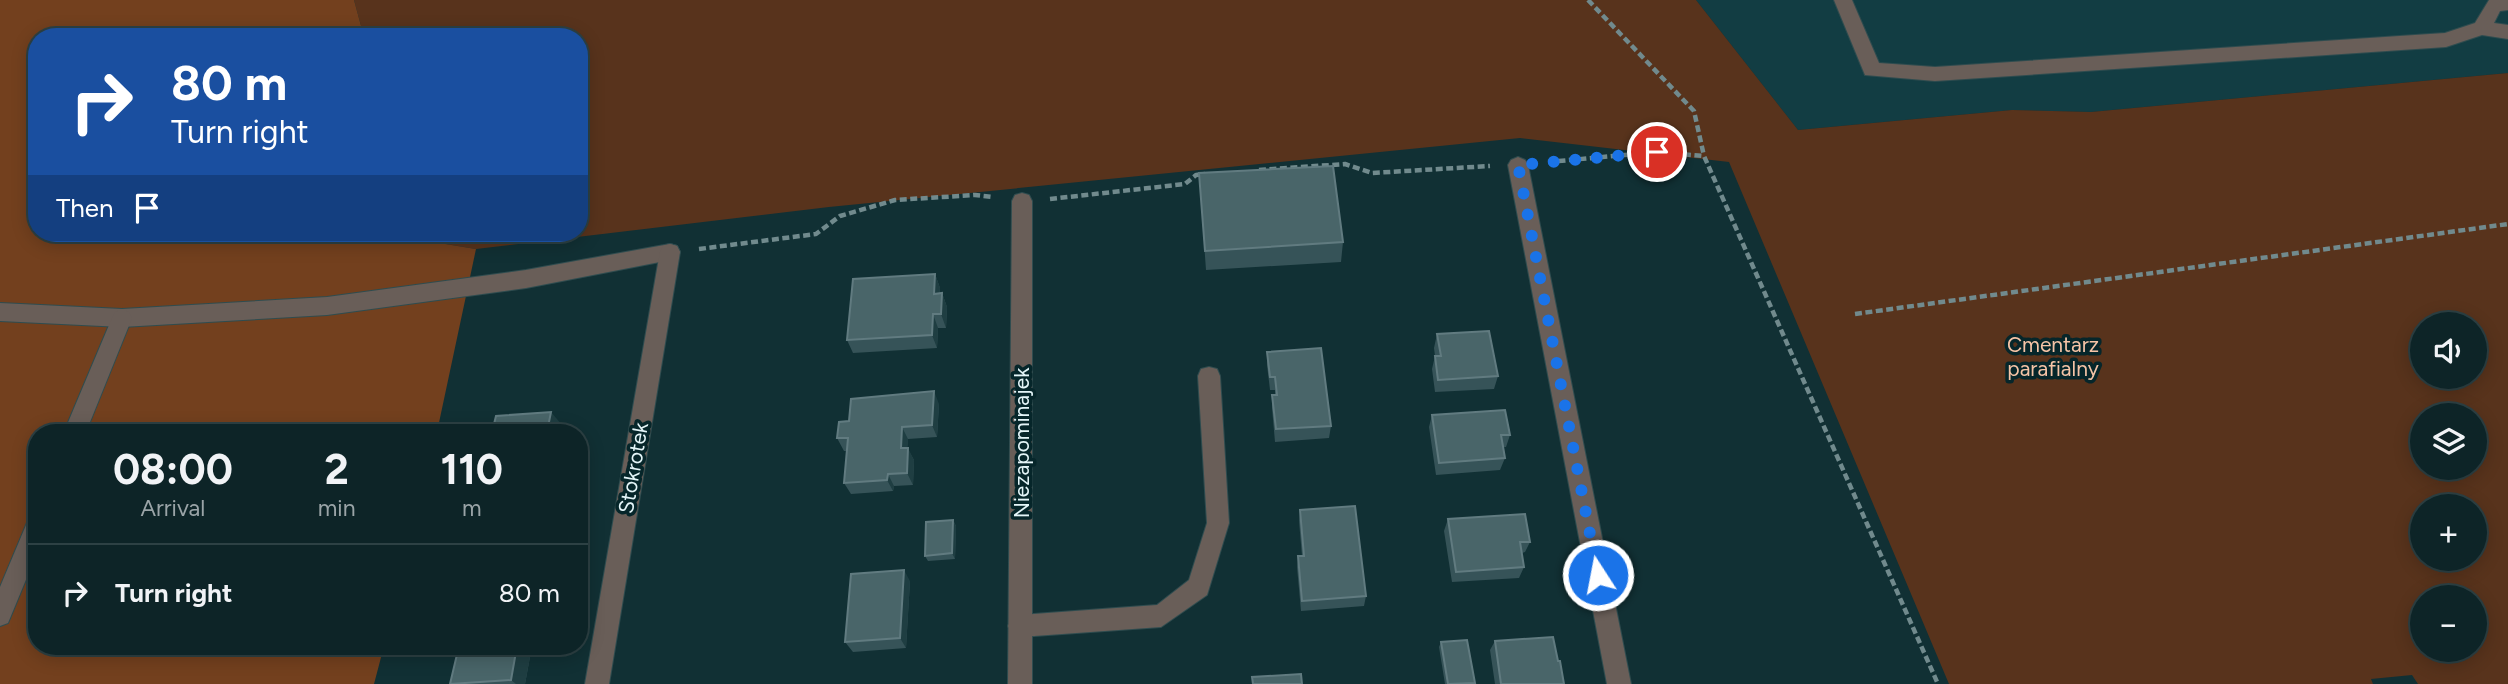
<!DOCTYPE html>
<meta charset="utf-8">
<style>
:root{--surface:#0d2427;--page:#1b3033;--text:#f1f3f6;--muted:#9aa4a7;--line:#2d4144}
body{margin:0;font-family:Figtree,sans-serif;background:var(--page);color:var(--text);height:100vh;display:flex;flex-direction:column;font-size:26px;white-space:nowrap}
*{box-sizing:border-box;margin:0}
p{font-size:23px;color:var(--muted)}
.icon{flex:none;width:38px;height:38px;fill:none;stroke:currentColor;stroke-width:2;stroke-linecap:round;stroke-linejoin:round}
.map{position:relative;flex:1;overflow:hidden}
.details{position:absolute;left:28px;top:424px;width:560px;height:231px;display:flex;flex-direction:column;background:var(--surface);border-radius:28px;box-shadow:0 4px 18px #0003,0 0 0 2px var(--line)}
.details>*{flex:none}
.hud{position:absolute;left:28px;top:28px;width:560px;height:214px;border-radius:28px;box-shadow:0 4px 18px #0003,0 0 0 2px var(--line);background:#1a4fa0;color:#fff;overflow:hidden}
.buttons{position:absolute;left:2410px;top:312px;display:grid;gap:14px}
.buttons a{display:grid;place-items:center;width:77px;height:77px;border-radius:50%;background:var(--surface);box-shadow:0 4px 18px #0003,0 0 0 2px var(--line);font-size:35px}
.pin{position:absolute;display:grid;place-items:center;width:60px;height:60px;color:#fff;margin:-30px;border:4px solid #fff;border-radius:50%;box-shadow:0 2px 7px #0007}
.me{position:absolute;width:77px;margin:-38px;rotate:349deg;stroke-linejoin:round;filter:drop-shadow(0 0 5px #0008)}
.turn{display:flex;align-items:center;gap:24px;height:147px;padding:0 28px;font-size:32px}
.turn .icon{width:91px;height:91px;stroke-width:2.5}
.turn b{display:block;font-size:49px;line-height:60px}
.then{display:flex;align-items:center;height:66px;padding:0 28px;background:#0003;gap:14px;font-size:26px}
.eta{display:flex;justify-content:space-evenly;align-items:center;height:119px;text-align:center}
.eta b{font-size:42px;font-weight:700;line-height:49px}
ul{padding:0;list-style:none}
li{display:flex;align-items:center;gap:21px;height:98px;padding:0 28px;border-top:2px solid var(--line)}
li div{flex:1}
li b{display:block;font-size:26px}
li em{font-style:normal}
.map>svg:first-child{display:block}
.built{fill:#123d43}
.green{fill:#58331c;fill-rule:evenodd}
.forest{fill:#73401e}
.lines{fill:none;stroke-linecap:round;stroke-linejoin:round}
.lane-casing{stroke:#2f4c4f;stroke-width:2}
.street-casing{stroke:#2f4c4f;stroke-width:2}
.path{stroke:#718a8d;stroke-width:4.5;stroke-dasharray:7 3.5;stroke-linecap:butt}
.lane{fill:#695e58;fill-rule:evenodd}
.street{fill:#695e58;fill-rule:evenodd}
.wall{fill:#365358}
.shaded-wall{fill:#1f3e42}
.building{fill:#496569;stroke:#617b80;stroke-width:2}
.route{stroke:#1a73e8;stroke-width:12;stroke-dasharray:0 21.6}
.labels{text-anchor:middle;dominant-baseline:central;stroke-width:7;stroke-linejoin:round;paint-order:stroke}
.park-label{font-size:21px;fill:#f5c4a6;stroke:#06262a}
.street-label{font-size:21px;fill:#e4f5f8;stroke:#06262a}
</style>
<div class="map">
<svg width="2508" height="684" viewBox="0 0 2508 684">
<rect width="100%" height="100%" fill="#113034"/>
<path class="built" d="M1696,0H2508V73L2091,112L2012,110L1798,130Z"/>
<path class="green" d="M354,0H1696L1798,130L2012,110L2091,112L2508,73V684H2418L2412,675L2371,679L2373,684H1949L1729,162L1520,138L829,207L476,249L421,240L419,233H579V37H364ZM2422,324H2474V376H2422ZM2422,415H2474V467H2422ZM2422,506H2474V558H2422ZM2422,597H2474V649H2422Z"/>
<path class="forest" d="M0,0H354L364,37H37V233H419L421,240L476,249L437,432H37V646H384L374,684H0Z"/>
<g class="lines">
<g class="lane-casing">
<path id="lane" d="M1834,0H1852L1879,63L1935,67L2445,33L2475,23L2489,0H2508V10L2500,11L2494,23L2508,25V39L2482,35L2446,47L1935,81L1865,75Z
M670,244L677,246L680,252L677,258L670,260L526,288L327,315L122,327L0,321V303L122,309L327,297L526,270Z
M1209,367L1217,369L1220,376L1229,523L1207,595L1161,627L1020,637L1012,634L1008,626L1012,618L1020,615L1157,605L1189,580L1207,523L1198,376L1201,369Z"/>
</g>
<g class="street-casing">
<path id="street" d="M1518,157L1525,160L1528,165L1631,684H1607L1508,165L1511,160Z
M1022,193L1029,195L1032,201V684H1008L1012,201L1015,195Z
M670,244L677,246L680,252L609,684H585L660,252L663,246Z
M122,309L129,312L132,318L86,432H64L112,318L115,312Z
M37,515V553L8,623L0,626V587L29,518Z"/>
</g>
<path class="path" d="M1588,0L1694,111L1704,156
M1548,162L1657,152L1704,156L1938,684
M1259,170L1345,164L1372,173L1490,166
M1050,199L1185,184L1196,175L1205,174
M699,249L816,234L840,216L895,200L975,195L993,197
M1855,314L2508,224"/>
<use href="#lane" class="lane"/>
<use href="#street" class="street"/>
</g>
<path class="wall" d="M1199,173L1343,242L1341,262L1206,270Z
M935,274L940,288V294L942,293L947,307L946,328H938L937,348L853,353L847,340Z
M1437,334L1498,376L1494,389L1435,392L1432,369L1435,356L1434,348Z
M1267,352L1331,426L1329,438L1275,442L1272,408V395H1275V390H1270L1267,365Z
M939,404L937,437L908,439L907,448L914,460L913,485L894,486L893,491L851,494L844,483L847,451H844L837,438L849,421Z
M1432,415L1510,435L1506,447H1503L1505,458L1500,470L1436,475L1429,427Z
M1300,510L1366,596L1364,606L1301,611L1297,567L1298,556H1302L1299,521Z
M1448,519L1530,542L1525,552L1522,553L1524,567L1519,578L1452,582L1444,531Z
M953,520L956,526L955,559L928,561L925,556Z
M910,581L906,648L853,652L845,642Z
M1495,641L1558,661L1564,684H1495L1490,650Z
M1441,642L1475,683L1474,684H1445L1439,647Z
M532,646L525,684H450Z"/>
<path class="shaded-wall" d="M935,274L940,288L939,308L934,294Z
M942,293L947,307L946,328L941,314Z
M933,314L938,328L937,348L932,335Z
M934,391L939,404L937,437L932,425Z
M551,412L562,425L561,432H547Z
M902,427L908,439L907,461L901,448Z
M908,448L914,460L913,485L907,473Z
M888,474L894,486L893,491L887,480Z
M953,520L956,526L955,559L952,553Z
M904,570L910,581L906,648L900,638Z
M517,646H532L525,684H516L511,680Z"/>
<path class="building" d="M1333,166L1343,242L1205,251L1199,173Z
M935,274L934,294L942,293L941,314H933L932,335L847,340L853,279Z
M1489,331L1498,376L1438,380L1435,356H1441L1437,334Z
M1321,348L1331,426L1276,429L1272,395H1277L1275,377H1270L1267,352Z
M934,391L932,425L902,427L901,448H908L907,473L888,474L887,480L844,483L848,438H837L839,422L849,421L851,399Z
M1505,410L1510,435H1501L1505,458L1439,463L1432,415Z
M551,412L547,432H492L496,416Z
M1355,506L1366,596L1302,601L1298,556H1304L1300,510Z
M1525,514L1530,542H1520L1524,567L1456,572L1448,519Z
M953,520L952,553L925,556L926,522Z
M904,570L900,638L845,642L851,574Z
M1553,637L1558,661H1560L1564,684H1501L1495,641Z
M1467,640L1475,683L1448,684L1441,642Z
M459,646H517L511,680L450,684Z
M1301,674L1302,684H1253L1252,677Z"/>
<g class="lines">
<path class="route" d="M1598,575L1518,165L1657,152"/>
</g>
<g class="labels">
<g class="park-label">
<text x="2053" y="344">Cmentarz<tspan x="2053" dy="24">parafialny</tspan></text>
</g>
<g class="street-label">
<text transform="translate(1021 443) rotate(-90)">Niezapominajek</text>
<text transform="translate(633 468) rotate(-80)">Stokrotek</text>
</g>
</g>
</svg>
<div class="buttons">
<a><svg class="icon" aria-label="sound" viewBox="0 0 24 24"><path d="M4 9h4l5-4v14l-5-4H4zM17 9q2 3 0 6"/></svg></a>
<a><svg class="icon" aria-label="layers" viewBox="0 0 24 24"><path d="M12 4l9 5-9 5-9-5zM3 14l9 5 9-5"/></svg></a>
<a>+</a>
<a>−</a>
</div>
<div class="pin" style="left:1657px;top:152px;background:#d93025"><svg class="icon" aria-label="arrive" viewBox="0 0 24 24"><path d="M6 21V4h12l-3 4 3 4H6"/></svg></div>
<svg class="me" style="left:1598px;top:575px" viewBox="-20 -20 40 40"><circle r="17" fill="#1a73e8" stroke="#fff" stroke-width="3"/><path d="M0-11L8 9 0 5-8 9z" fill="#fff"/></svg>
<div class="hud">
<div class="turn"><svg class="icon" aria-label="right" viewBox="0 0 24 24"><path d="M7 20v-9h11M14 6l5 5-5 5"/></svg><div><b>80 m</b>Turn right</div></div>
<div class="then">Then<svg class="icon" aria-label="arrive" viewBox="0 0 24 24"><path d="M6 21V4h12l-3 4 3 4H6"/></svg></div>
</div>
<section class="details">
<div class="eta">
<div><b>08:00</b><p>Arrival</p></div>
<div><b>2</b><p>min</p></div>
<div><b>110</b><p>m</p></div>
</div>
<ul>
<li><svg class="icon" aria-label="right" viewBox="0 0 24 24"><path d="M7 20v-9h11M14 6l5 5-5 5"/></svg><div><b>Turn right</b></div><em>80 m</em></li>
</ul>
</section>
</div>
